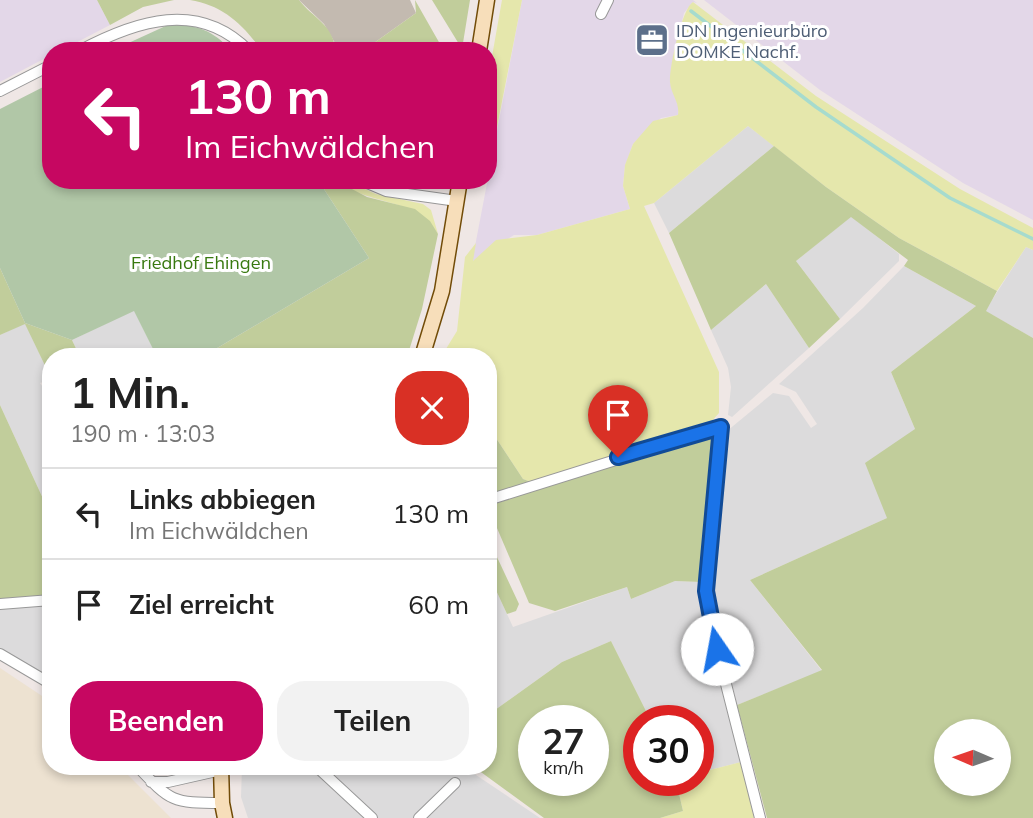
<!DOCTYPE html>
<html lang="de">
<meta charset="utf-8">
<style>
:root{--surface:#fff;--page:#f2f2f2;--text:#222;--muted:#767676;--line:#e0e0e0;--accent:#c60761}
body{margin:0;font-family:Mulish,sans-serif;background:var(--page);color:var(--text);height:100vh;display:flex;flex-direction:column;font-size:26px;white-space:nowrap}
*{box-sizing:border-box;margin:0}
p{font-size:23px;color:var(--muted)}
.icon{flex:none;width:38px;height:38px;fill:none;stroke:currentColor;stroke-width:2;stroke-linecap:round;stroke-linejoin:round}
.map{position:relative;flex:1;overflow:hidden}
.panel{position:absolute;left:42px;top:348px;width:455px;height:427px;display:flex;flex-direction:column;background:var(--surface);border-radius:28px;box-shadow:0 4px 10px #0003}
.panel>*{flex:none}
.banner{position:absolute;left:42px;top:42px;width:455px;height:147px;border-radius:28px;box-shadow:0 4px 10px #0003;background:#c60761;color:#fff;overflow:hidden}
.needle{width:46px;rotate:272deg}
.tools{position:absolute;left:934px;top:719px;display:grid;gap:14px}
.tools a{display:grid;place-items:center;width:77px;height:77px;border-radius:50%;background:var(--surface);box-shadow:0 4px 10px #0003;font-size:35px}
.speed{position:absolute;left:518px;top:705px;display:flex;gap:14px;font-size:35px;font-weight:700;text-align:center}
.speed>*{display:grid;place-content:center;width:91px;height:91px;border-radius:50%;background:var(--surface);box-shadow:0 4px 10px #0003;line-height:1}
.speed small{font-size:18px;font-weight:400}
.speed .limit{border:10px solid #d22;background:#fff;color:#111}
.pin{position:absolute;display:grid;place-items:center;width:60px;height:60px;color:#fff;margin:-72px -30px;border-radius:50% 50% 50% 0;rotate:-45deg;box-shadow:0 0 7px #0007}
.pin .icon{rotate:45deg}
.me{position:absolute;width:77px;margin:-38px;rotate:348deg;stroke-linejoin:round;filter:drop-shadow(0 0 5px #0008)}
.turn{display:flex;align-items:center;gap:24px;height:147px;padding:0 28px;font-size:32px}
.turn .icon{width:91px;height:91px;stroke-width:2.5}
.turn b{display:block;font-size:49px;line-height:60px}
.round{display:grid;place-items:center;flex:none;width:74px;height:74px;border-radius:28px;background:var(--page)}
.overview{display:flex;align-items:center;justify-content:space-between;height:119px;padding:0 28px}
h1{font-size:42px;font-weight:700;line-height:52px}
.primary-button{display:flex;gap:14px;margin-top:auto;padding:14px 28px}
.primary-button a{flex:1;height:80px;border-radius:28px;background:var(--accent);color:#fff;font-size:28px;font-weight:700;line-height:80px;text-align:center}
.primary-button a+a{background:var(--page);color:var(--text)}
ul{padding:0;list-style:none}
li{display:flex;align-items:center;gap:21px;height:91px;padding:0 28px;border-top:2px solid var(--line)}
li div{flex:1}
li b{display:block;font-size:26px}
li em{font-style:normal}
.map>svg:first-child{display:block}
.residential{fill:#dcdbdc}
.industrial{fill:#e3d7e8}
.construction{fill:#c3bab0}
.farmland{fill:#ede2d1}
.grass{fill:#e5e7ac}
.forest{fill:#c1cd9b;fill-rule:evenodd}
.cemetery{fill:#b1c7a7}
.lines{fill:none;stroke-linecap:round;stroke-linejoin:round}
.stream{stroke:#a6dbce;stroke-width:3.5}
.street-casing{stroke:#989898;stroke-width:12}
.secondary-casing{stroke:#724c08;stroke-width:17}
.street{stroke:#fff;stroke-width:10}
.secondary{stroke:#f7deba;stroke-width:14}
.route-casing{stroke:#114b97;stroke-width:18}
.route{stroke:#1a73e8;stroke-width:12}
.labels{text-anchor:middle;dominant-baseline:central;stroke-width:6;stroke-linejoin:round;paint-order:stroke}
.service-label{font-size:18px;fill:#4e5e75;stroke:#fff;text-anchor:start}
.park-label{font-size:18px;fill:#38790f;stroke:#fff}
</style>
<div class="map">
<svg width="1033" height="818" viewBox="0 0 1033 818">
<rect width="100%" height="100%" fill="#efe7e5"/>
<path class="residential" d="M748,126L774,146L669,233L654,203Z
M851,216L899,254V261L840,319L796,261Z
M1026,247L1033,250V338L985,311Z
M904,266L976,306L891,372L915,429L887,518L750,580L822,671L737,705L712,602L727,431L773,393L789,396L811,428L817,424L796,392L779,384L863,308Z
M766,284L809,348L732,417L728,415L731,387L728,368L711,330Z
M134,310L157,357H80L72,340Z
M25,323L51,378V393L43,382L40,383L51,399V516L0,405V335Z
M488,573L513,627L627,587L631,599L675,581L701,582L699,603L741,762L698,773V721H651L611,641L562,662L488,715Z
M51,604V649L48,676L0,650V608Z
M242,767H464L540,818H248L241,797Z"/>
<path class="industrial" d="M0,0H97L110,25L60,51H51V55L0,82Z
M522,0H693L697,3L693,2L684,13L673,60L670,82L679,108L678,115L661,118L633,144L625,166L623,186L630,209L537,235H514L472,262Z
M704,0H1033V220L963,183L820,90Z"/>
<path class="construction" d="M299,0H410L416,13L374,43L358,51H335V43L324,24Z"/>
<path class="farmland" d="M0,668L51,702V766L120,767L171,818H0Z"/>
<path class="grass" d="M502,0H522L488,173V79Z
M693,2L816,96L960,189L1033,228V250L1026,247L997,291L899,238L826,187L748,126L654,203L644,206L719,372V413L710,423L531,482L523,479L488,426V357H441L457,331L465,257L476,243L473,261L496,240L537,235L630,209L623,186L625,165L633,144L653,121L678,115C680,102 671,95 670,82C669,68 682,8 693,2Z
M335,180H345L376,194L423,204L431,210L438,234C415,196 371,207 335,180Z
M741,762L754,818H660L683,811L676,781L698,780V773Z"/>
<path class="forest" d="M97,0H174L143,7L110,25Z
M190,0H299C312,17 335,26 335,51H262C243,24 222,5 190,0Z
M415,0L444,51H358L374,43L416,13Z
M432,0H470L462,49Z
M774,146L826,187L899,238L997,291L986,311L1033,338V818H767L737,705L822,670L750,580L887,518L865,463L915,429L891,372L976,306L904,266L908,260L851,217L796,261L840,319L809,348L766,284L711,330L669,233ZM947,732H999V784H947Z
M318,180H335L367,197L415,209L430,221L438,234L422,309L407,357H202L369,258Z
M0,268L25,323L72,340L80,357H51V378L25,324L0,335Z
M0,405L51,516V596L0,599Z
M488,426L523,479L531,482L488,495Z
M711,432L717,435L701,582L675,581L631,599L627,587L555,611L529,603L488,507L539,486Z
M488,538L519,604L516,611L507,614L488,573Z
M611,641L651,721H639V780L676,781L683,811L660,818H544L474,767L488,766V715L562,662ZM534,721H593V780H534Z"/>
<path class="cemetery" d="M170,24C196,25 214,30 231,51H111Z
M51,83V180H318L369,258L202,357H157L134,311L72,340L25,323L0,268V109Z"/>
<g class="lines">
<path class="stream" d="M691,11L816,107L950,198L1033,239"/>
<g class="street-casing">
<path id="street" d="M601,14L608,0
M79,51C137,20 199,0 249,51
M0,91L51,65
M360,180L386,191L457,201
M488,500L721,427L706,591L712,629L760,818
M0,604L51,600
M0,654L51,684
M137,766C171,802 172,803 222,803
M316,766L372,818
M151,782H168L221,770
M419,818L455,783"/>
</g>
<g class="secondary-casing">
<path id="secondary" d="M479,51L487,0
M422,357L442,291L460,180
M221,766L222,803L225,818"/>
</g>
<use href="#street" class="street"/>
<use href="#secondary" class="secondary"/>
</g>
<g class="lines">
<g class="route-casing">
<path id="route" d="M618,457L721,427L706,591L717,649"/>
</g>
<use href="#route" class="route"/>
</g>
<defs>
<g id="office-square" transform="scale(1.75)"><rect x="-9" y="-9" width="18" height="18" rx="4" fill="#5c6f8a" stroke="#fff"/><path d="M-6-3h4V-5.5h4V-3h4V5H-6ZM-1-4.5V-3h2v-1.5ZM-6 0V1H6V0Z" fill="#fff"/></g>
</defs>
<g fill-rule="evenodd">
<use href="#office-square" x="652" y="40"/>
</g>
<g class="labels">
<g class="service-label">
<text x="676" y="30">IDN Ingenieurbüro<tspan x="676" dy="21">DOMKE Nachf.</tspan></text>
</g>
<g class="park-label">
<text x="201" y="262">Friedhof Ehingen</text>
</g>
</g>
</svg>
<div class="tools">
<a><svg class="needle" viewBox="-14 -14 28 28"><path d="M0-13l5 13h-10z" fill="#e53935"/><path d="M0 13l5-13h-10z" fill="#767676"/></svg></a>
</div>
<div class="speed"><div>27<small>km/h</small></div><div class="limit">30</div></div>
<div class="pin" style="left:618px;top:457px;background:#d93025"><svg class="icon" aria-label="arrive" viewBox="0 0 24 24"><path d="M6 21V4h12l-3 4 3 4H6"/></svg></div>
<svg class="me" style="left:717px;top:649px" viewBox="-20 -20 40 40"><circle r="19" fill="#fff"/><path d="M0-13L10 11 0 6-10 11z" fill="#1a73e8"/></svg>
<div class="banner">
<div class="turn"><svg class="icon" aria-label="left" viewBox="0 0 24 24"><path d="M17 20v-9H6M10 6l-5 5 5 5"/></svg><div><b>130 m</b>Im Eichwäldchen</div></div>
</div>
<section class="panel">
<div class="overview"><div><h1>1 Min.</h1><p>190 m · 13:03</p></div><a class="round" style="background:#d93025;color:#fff"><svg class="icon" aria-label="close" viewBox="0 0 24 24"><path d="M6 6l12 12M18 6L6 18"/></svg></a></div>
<ul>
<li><svg class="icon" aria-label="left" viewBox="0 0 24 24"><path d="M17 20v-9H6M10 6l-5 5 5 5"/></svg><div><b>Links abbiegen</b><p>Im Eichwäldchen</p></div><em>130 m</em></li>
<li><svg class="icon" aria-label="arrive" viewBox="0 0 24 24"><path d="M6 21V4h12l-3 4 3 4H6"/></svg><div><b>Ziel erreicht</b></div><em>60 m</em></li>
</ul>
<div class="primary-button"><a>Beenden</a><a>Teilen</a></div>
</section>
</div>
